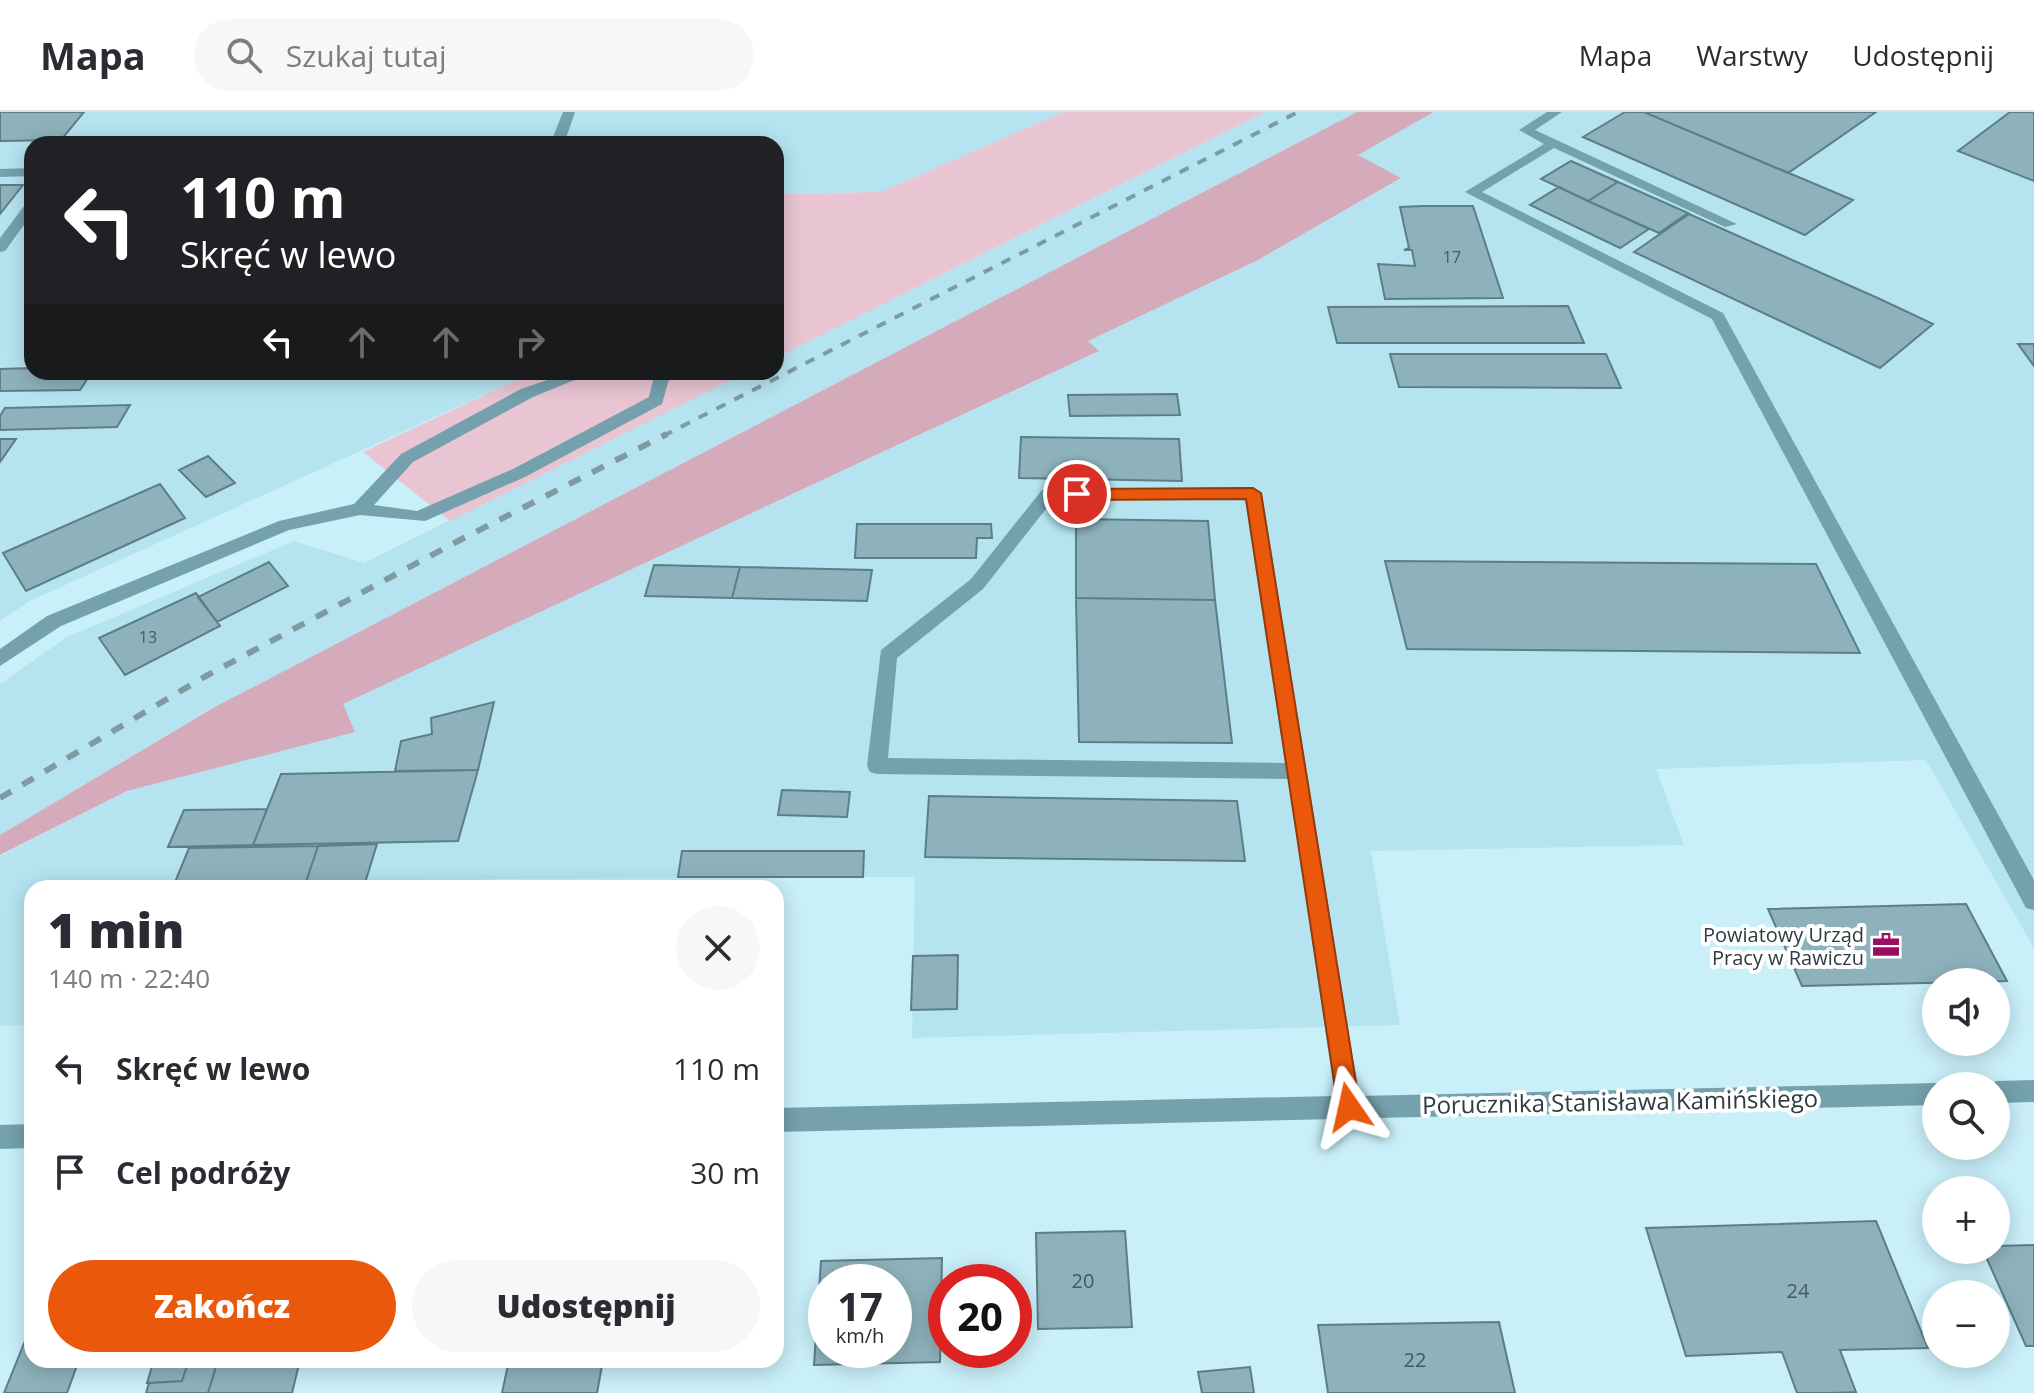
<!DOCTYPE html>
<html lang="pl">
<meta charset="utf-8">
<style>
:root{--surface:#fff;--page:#f7f7f7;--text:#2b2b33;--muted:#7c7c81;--line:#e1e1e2;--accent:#ea580c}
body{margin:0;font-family:"Open Sans",sans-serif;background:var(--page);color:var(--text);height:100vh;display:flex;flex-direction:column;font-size:30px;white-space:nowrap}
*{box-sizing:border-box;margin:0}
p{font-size:26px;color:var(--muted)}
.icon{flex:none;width:44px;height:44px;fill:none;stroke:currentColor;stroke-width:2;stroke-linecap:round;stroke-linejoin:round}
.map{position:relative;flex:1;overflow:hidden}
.panel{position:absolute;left:24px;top:768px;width:760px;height:488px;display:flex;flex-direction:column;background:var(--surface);border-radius:24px;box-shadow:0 4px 20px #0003}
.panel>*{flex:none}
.hud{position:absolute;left:24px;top:24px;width:760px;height:244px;border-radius:24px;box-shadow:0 4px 20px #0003;background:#202124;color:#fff;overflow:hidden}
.fabs{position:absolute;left:1922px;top:856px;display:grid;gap:16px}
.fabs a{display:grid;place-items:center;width:88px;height:88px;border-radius:50%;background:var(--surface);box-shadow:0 4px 20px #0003;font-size:40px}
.speed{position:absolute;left:808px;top:1152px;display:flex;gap:16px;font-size:40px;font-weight:700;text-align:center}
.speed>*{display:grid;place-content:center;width:104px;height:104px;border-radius:50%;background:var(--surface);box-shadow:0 4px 20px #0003;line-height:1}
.speed small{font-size:20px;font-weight:400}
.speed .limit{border:12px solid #d22;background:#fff;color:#111}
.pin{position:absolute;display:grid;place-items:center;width:68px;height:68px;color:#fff;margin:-34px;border:4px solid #fff;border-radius:50%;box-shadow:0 2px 8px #0007}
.me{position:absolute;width:88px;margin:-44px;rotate:349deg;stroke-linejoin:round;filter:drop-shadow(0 0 6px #0008)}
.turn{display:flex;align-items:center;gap:28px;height:168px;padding:0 24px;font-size:36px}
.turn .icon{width:104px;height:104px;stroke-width:2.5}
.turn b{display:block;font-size:56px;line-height:68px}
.lanes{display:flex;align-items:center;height:76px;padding:0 24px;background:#0003;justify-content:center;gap:40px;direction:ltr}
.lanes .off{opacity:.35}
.round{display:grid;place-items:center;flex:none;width:84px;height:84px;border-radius:42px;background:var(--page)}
.summary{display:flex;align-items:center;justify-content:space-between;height:136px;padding:0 24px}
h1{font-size:48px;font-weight:800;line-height:60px}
.primary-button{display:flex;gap:16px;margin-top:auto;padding:16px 24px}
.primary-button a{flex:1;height:92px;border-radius:48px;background:var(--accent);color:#fff;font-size:32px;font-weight:800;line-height:92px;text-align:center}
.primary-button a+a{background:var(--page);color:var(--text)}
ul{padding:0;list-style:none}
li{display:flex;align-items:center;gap:24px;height:104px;padding:0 24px}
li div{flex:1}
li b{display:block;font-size:30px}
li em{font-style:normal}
header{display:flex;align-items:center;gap:48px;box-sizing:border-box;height:112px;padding:0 40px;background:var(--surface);border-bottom:2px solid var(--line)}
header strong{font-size:38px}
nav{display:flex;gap:44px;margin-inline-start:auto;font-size:28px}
.search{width:560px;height:72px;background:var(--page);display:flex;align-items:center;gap:20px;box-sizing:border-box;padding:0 28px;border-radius:44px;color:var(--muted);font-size:30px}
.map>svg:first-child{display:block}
.built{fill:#b5e4f0}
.green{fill:#e9c5d3}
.forest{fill:#d5abbb}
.building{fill:#8eb2bc;stroke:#5b7e87;stroke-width:2;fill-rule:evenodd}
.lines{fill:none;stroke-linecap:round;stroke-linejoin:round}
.minor{fill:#74a1ad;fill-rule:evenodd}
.rail-far1{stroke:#7f9aa1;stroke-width:4;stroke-dasharray:10 10;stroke-linecap:butt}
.rail{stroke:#7f9aa1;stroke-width:6;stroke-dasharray:13 13;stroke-linecap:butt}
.route{fill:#ea580c;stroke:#983908;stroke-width:2}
.labels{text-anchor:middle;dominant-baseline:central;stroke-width:8;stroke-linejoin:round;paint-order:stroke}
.number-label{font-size:16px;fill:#455a5f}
.poi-label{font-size:20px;fill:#2d3c40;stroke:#fff;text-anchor:end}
.near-number-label{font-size:20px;fill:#455a5f}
.near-street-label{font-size:24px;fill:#2d3c40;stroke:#fff}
</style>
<header>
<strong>Mapa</strong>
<div class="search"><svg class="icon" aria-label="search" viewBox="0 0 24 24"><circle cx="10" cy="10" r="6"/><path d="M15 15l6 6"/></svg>Szukaj tutaj</div>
<nav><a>Mapa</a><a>Warstwy</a><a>Udostępnij</a></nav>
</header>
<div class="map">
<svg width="2034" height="1281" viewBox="0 0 2034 1281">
<rect width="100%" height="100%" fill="#c9eff9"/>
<path class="built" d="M0,0H1063L881,80L776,82V32H32V260H534L30,489L0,509Z
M1265,0H1357L213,596L0,723V572L67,525L294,429L364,451L747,260H776V246Z
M1434,0H2034V836L1926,648L1656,657L1684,733L1371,739L1400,913L912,926L915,765H678L422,768L420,776H32V912L0,914V744L127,679L354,620L342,592L1098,240L1087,229L1258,148L1400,67L1358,43Z"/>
<path class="green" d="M1063,0H1265L776,246V82L881,80Z
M534,260H747L450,409L363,340Z"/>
<path class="forest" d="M1357,0H1434L1358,43L1401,66L1258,148L1088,229L1099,239L343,592L355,620L127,679L0,743V723L213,596Z"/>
<path class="building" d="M0,0H84L61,28L0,29Z
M1625,0H1644L1853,88L1805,123L1583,25Z
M1644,0H1876L1788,61Z
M2010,0H2034V69L1958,39Z
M1571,49L1618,70L1588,89L1541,67Z
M1618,70L1688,101L1659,121L1588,89Z
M0,73H23L0,102Z
M1559,75L1588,89L1649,117L1620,136L1530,93Z
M1423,94H1473L1503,186L1385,187L1378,152L1415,154L1412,138H1404L1409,136L1400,95Z
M1689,102L1882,188L1933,212L1880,256L1634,140Z
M1568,194L1584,231H1337L1328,195Z
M2018,232H2034V254Z
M1390,242H1606L1621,276L1399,275Z
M32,256V260H92L80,278L0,279V257Z
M1177,282L1180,303L1070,304L1068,283Z
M130,293L117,315L0,318V304L5,296Z
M1021,325L1179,327L1182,369L1019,366Z
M0,327H16L0,350Z
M208,344L235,371L206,385L179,358Z
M160,372L185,406L26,479L3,441Z
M1076,407L1208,409L1215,488L1076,486Z
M857,412H991L992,426H977L976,446H855Z
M1385,449L1816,452L1860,541L1407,537Z
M269,450L288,474L217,510L198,485Z
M654,453L740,455L732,486L645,484Z
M740,455L872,458L867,489L732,486Z
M196,481L220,514L125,563L99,526Z
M1076,486L1215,488L1232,631L1079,630Z
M494,590L478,658L395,659L401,629L432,622L431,606Z
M478,658L458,729L253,733L281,662Z
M782,678L850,680L847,705L778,703Z
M929,684L1237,689L1245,749L925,745Z
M267,697L253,733L168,735L184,698Z
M377,732L365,771L305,773L318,734Z
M318,734L305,773L173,775L189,736Z
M682,739H864L863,765H678Z
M1966,792L2007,869L1802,874L1768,797Z
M958,843L957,897L911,898L913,844Z
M1876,1109L1928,1236L1840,1238L1856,1280L1833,1281H1797L1782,1240L1686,1244L1646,1116Z
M1125,1119L1132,1215L1038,1217L1036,1121Z
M2034,1133V1234H2026L1983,1138H1996V1134Z
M942,1146L940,1250L814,1253L821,1149ZM826,1170H894V1238H826Z
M1499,1210L1515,1281H1328L1318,1213Z
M25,1229H32V1248H79L67,1281H4Z
M154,1248H189L182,1269L147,1271Z
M189,1248H218L208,1281H146L149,1271L182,1269Z
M218,1248H300L292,1281H208Z
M509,1248H603L597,1281H502Z
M1250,1255L1254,1281H1202L1198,1260Z"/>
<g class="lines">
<path class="minor" d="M563,0H575L564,32H550Z
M1547,0H1562L1535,18L1737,112L1725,115L1554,36L1482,80L1723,201L2034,768V798L2026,796L1712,207L1465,80L1544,32L1519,18Z
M32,56V64L0,65V57Z
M32,89V102L5,139L0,140V126L27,90Z
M571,260H594L533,285L413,350L374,393L417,399L513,357L649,285L655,260H671L662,292L525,365L425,409L360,403L289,418L61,514L0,554V537L47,504L279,409L354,392L401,342L521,277Z
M1253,375L1262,381L1359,984L1936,971L1944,974H1936V993L776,1020V996L1335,984L1288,667L877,662L870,660L867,654L881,538L971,467L1042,378ZM1245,387L1285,651L888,646L897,546L983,477L1053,388Z
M2034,968V990L1996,991V974H1987L1996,969Z
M32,1012V1036L0,1037V1013Z"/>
<path class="rail-far1" d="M663,324L1298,0"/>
<path class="rail" d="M0,686L206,564L460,428L667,322"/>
</g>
<path class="route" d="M1253,376L1261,381L1360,995L1357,1002L1349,1005L1341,1002L1338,995L1246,387L1077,388L1069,382L1077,377Z"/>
<defs>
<g id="office-bare" transform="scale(2.16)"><path d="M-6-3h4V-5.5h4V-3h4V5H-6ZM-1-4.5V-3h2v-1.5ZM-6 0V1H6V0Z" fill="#9a0d5f" stroke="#fff" stroke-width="2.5" paint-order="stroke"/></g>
</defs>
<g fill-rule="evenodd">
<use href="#office-bare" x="1886" y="833"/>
</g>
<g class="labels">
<g class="number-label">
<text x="1452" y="145">17</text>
<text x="148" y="525">13</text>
</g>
<g class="poi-label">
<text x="1864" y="822">Powiatowy Urząd<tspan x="1864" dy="23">Pracy w Rawiczu</tspan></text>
</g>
<g class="near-number-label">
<text x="1083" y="1168">20</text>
<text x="1798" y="1178">24</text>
<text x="1415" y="1247">22</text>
</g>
<g class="near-street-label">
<text transform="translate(1620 989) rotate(-1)">Porucznika Stanisława Kamińskiego</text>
</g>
</g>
</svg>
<div class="fabs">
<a><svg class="icon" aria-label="sound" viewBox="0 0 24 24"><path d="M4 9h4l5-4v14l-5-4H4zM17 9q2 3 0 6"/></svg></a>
<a><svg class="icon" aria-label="search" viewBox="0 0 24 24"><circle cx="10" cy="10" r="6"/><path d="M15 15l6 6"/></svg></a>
<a>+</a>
<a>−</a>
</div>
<div class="speed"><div>17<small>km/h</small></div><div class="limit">20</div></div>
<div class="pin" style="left:1077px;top:382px;background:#d93025"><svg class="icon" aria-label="arrive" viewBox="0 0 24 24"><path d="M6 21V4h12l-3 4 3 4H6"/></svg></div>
<svg class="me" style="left:1349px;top:995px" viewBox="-20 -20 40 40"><path d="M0-17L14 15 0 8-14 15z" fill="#ea580c" stroke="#fff" stroke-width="4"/></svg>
<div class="hud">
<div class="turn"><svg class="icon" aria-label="left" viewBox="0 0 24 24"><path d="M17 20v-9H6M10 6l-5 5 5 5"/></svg><div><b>110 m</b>Skręć w lewo</div></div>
<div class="lanes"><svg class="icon" aria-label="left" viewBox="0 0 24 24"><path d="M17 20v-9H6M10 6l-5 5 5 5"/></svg><svg class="icon off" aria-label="ahead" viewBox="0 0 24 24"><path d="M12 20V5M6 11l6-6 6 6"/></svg><svg class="icon off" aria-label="ahead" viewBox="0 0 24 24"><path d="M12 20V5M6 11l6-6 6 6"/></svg><svg class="icon off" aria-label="right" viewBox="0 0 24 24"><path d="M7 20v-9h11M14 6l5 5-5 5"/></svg></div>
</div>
<section class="panel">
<div class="summary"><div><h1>1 min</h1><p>140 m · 22:40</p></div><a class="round"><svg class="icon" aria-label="close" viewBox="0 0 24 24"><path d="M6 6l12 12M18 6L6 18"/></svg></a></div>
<ul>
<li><svg class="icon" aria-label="left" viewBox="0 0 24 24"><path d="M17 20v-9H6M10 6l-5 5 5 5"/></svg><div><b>Skręć w lewo</b></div><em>110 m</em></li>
<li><svg class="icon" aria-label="arrive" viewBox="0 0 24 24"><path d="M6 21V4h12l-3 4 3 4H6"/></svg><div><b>Cel podróży</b></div><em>30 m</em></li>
</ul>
<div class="primary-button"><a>Zakończ</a><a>Udostępnij</a></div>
</section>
</div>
